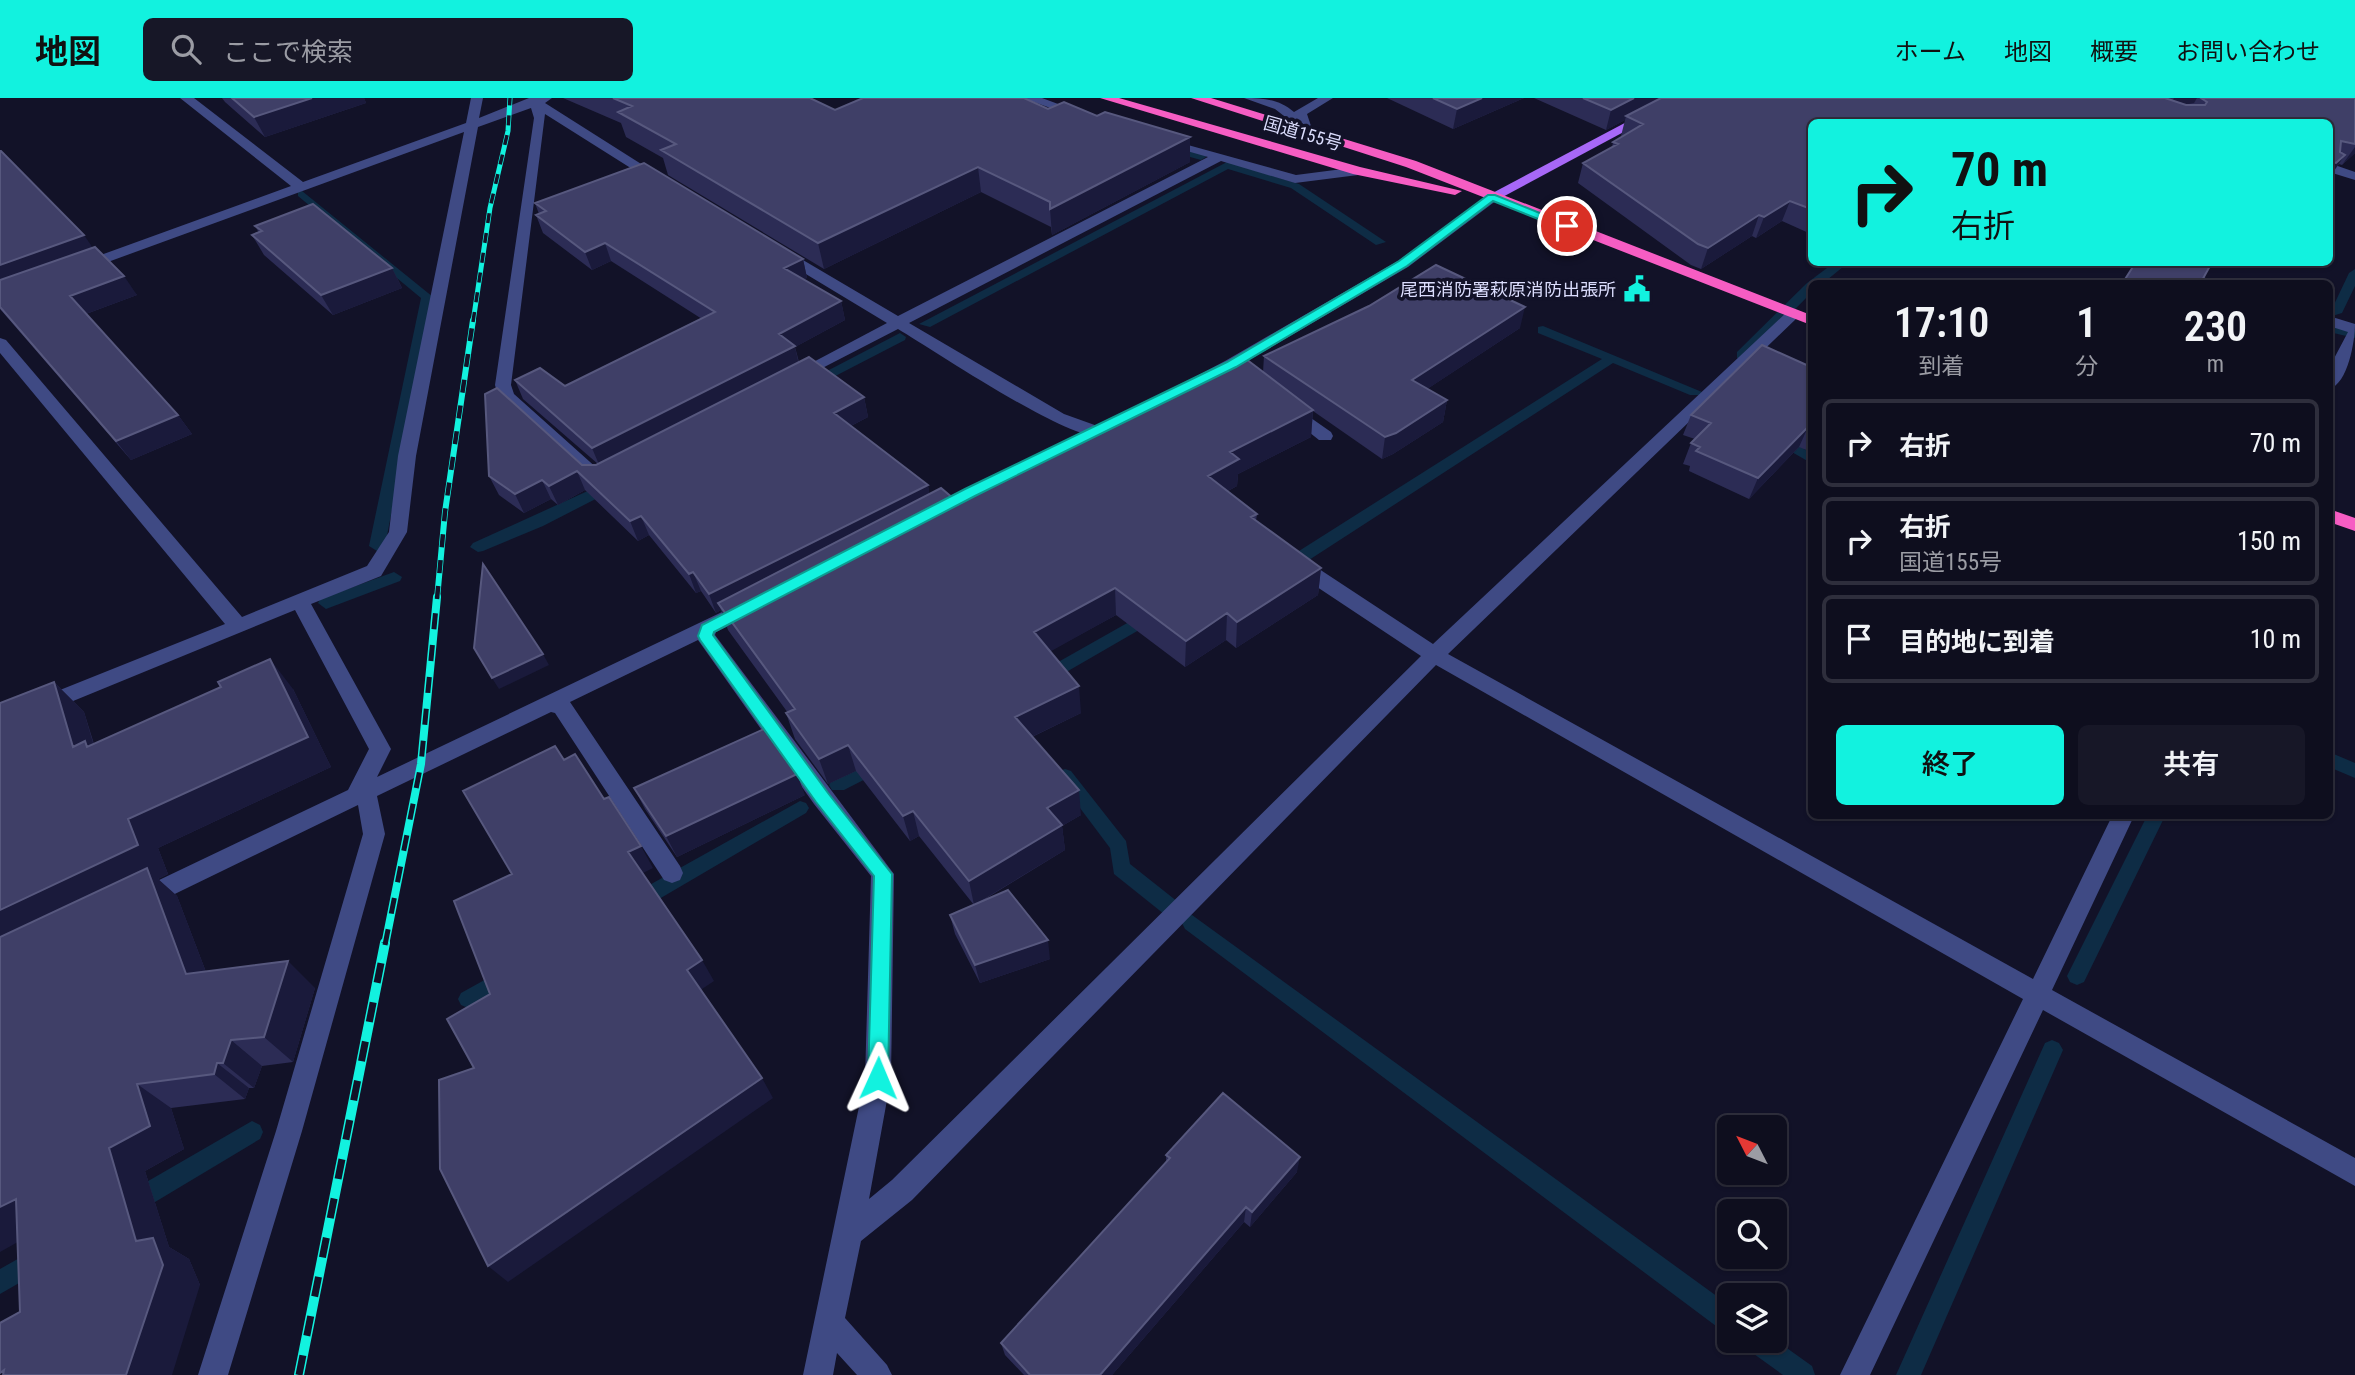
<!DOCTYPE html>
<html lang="ja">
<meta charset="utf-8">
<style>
:root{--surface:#0e0e1e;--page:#171727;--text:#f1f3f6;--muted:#9b9ca4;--line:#2e2e3c;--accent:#12f2df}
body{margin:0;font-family:"Roboto Condensed","Noto Sans JP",sans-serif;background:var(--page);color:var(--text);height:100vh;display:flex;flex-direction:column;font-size:26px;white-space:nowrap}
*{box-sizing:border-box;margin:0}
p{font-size:23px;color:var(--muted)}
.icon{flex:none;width:38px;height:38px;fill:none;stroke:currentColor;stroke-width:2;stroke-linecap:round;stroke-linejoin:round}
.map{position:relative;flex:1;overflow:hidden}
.panel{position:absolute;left:1808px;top:182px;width:525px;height:539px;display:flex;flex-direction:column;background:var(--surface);border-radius:10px;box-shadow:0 2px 5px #0004,0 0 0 2px var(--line)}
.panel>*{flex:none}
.banner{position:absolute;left:1808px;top:21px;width:525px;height:147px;border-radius:10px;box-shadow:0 2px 5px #0004,0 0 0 2px var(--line);background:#12f2df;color:#111;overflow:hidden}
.needle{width:46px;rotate:312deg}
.controls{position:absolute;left:1717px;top:1017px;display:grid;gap:14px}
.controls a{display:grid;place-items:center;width:70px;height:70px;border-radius:10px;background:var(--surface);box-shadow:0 2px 5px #0004,0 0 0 2px var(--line);font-size:35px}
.pin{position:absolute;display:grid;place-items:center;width:60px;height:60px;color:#fff;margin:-30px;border:4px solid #fff;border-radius:50%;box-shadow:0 2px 7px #0007}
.me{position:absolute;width:77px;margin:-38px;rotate:1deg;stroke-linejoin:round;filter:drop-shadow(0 0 5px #0008)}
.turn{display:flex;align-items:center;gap:24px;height:147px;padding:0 28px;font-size:32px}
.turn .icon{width:91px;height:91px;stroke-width:2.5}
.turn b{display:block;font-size:49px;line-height:60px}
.eta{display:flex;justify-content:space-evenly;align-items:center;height:119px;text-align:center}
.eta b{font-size:42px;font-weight:600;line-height:49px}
.cta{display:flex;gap:14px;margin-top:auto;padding:14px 28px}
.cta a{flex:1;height:80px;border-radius:10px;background:var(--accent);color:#111;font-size:28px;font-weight:600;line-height:80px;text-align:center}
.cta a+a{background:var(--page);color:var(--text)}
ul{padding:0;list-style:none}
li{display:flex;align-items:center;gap:21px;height:88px;margin:0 14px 10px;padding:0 14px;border:4px solid var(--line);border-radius:10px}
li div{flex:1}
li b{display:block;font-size:26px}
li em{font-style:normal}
header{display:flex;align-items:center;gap:42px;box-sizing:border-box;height:98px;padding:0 35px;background:var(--accent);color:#111}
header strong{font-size:33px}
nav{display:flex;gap:38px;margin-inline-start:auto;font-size:24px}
.search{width:490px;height:63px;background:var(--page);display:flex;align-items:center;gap:18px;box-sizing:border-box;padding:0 24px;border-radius:10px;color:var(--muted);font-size:26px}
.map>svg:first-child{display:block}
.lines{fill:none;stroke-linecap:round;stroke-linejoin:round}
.stream{fill:#0e2c45;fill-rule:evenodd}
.minor{fill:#3f4a84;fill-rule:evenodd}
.major{fill:#a768f7;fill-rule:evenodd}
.highway{fill:#f65dc3;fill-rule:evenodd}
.rail-far3-casing{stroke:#12f2df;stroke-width:5}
.rail-far2-casing{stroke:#12f2df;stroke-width:6}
.rail-far1-casing{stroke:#12f2df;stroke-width:8}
.rail-casing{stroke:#12f2df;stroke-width:10}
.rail-far3{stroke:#121228;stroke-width:3.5;stroke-dasharray:10;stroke-linecap:butt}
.rail-far2{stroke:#121228;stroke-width:4.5;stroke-dasharray:13;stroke-linecap:butt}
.rail-far1{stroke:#121228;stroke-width:5;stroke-dasharray:16;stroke-linecap:butt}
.rail{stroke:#121228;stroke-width:7;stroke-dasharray:20;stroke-linecap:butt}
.wall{fill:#2c2c55}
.shaded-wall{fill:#1a1a3b}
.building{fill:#3f3f67;stroke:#57587e;stroke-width:2}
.route{fill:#12f2df;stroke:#0c9d91;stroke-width:2}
.labels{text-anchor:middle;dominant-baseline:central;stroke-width:7;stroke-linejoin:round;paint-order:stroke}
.far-street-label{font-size:18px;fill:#dbddfd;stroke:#121228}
.far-poi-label{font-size:18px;fill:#dbddfd;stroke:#121228;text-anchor:end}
</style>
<header>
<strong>地図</strong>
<div class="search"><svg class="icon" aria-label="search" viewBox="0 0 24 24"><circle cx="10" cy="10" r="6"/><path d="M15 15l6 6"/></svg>ここで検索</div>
<nav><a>ホーム</a><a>地図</a><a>概要</a><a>お問い合わせ</a></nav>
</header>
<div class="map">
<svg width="2355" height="1277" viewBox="0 0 2355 1277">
<rect width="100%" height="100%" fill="#121228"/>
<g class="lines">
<path class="stream" d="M1169,47L1205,57L1206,59L1201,62L1165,52L1164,50Z
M1227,64L1299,86L1386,144L1376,147L1291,90L1228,71L930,229L919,226Z
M302,93L433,199L385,448L377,453L369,448L421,200L298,98V94Z
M1835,164H1849L1822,186H1811V195L1747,260H1737V254L1807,185Z
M2123,164H2142L2198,186H2179Z
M2355,171V188L2342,215L2332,218L2330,215L2349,175Z
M2329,226L2355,232V240L2329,234Z
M1543,228L1702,294L1700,297H1690L1613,265L1292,473H1280L1278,469L1280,465L1602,261L1538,235V229Z
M900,235L906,239L905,242L816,288H806L804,285Z
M1776,335L1811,355V365L1771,342V336Z
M612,382L619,387L617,390L543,428L483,453L478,454L470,449L473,445Z
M394,474L402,479L400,483L326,511L318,505L320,501Z
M1152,511L1158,513L1160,517L1158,521L1049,584H1037L1035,580L1037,576Z
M2329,654L2355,665V680L2329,669Z
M879,659L885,661L888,666L885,671L844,692H832L829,687L832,682Z
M1065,671L1071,673L1126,743L1130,766L1178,804L1181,810L1178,816L1171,818L1164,816L1114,776L1110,750L1056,678L1059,673Z
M800,703L806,705L809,710L806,715L642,811L635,813L628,811L625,805L628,799Z
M2147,718H2165L2084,884L2077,887L2070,884L2067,878Z
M1192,817L1729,1207V1234L1720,1231L1185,831L1182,825L1185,819Z
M508,869L515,872L518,878L515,884L468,910L461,907L458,901L461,895Z
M2052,942L2059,945L2063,952L1921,1277H1896L2045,945Z
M252,1023L260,1027L263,1034L260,1041L140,1113L132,1116L124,1113L121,1105L124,1097Z
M39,1149L47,1153L51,1161L47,1169L0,1196V1171Z
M1774,1241L1812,1268L1815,1277H1783L1747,1251L1744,1242Z"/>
<path class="minor" d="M180,0H194L303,84L466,25L471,0H483L479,20L529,0H552L545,5L668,83L656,86L545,16L511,287L514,296L599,372H610L613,376C608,384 601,386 592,384L498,298L495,287L534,20L531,10L478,29L416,358L407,434L381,478L311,506L391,651L377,679L743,504H757L760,509L757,514L716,534L715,537L894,776L891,980L869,1101L892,1082L1421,558L1299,477L1297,472L1299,467H1313L1433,546L1788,213H1798V219L1448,556L2033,881L2112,718H2134L2052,892L2355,1060V1088L2043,912L1870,1277H1840L2023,901L1436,567L912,1102L861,1143L845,1220L887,1267L892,1277H857L837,1255L833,1277H803L865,980L871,778L814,706L698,542L570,604L680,768L683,775L680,782L672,785L664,782L555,615L551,614L377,698L385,736L302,1033L228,1277H198L276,1033L363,736L358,707L150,808L142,811L134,808L130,801L134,794L348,692L369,651L295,512L0,633V616L225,526L0,255V240L6,242L242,519L367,468L389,434L398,358L464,34L86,172H76V166L291,88Z
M1023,0H1042L1085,16L1075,19Z
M1244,0C1264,0 1279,1 1294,14L1318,0H1333L1307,16L1312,31L1306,35L1275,11Z
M1159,39L1296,77L1358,69L1365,73L1358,77L1295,85L1221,63L909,225L1064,316L1103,330L1105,334L1103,338C1072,346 932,251 898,231L801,281L795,283L787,278L887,225L776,158V152H786L898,218L1208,59L1159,45Z
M2329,65L2355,74V82L2329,74Z
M1492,95L1497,96V102L1408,169L1237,269L1135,322L1129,323L1121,318L1225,263L1398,163Z
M2142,164H2165L2221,186H2198Z
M2329,218L2355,226C2355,243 2348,286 2329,291V270L2348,234L2329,228Z
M1291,306L1331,334L1333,338L1331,342H1319L1285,315L1283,311Z"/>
<path class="major" d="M1672,0H1687L1497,102L1485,99Z"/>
<path class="highway" d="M1100,0H1119L1360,69L1462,93L1455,97L1353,76Z
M1191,0H1211L1416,63L1811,217V227L1406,69Z
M2329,411L2355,420V433L2329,424Z"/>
<g class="rail-far3-casing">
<path id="rail-far3" d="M473,224L490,110L508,33L510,0"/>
</g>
<g class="rail-far2-casing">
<path id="rail-far2" d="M437,501L445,414L473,222"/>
</g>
<g class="rail-far1-casing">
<path id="rail-far1" d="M385,847L421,666L437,499"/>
</g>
<g class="rail-casing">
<path id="rail" d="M299,1277L385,845"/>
</g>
<use href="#rail-far3" class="rail-far3"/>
<use href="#rail-far2" class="rail-far2"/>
<use href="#rail-far1" class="rail-far1"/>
<use href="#rail" class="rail"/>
</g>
<path class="wall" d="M222,0H364L366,5L265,39L225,4Z
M563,0H810L835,12L1048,11L1190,64L1052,137L1051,129L981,94L824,171L668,77L663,60L626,39L621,25Z
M1387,0H1524L1453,31Z
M1534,0H2355V55L2342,67L2339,66L2329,79V24H1811V136L1782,123L1756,140L1752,138L1701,171L1691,167L1578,85L1583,65L1612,49L1613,44L1622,39L1621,38L1625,22L1606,32Z
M0,53L137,197L86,216L178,317L192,336L131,362L0,211Z
M535,105L803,161L807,180L803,181L841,203L845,222L795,249L799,264L864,299L868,319L851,328L928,387L929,396L954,401L1263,274L1264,258L1520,230L1427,291L1447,302L1443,324L1393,356L1382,361L1313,313L1311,339L1238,376L1237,388L1228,393L1257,416L1256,423L1321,470L1318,497L1236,550L1226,542L1185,569L1116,517L1050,553L1081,615L1032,639L1081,717L1062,728L1065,752L977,806L1050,861L980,885L955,836L950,817L974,807L919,738L910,743L856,673L828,686L795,641L786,615H788L728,532L721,512L716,515L701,493L696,495L649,437L638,443L585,392L558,407L551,401L524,415L499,397L489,378L582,367H596L598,366L523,301L515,282L565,288L702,221L611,163L592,172L543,135L536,117L539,116Z
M255,128L392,170L402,190L333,217L264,157L252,137L259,135Z
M1811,269V354L1799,349L1749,401L1689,373L1690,368L1683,366L1691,345L1695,341L1683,337L1691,317Z
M54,584L84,614L94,646L293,591L331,669L158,750L168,776L158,781L177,798L206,874L315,890L293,964L262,968L254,990H249L245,1001L171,1010L184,1051L145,1073L169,1149L189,1161L200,1187L20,1214Z
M634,690L805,697L677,759L645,711Z
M1166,1057L1297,1074L1250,1129L1244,1124L1112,1277H1024L1005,1257L1001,1245L1166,1064Z"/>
<path class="shaded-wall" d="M312,0H364L366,5L265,39L254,19Z
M1482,0H1524L1453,31L1457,11Z
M1634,0H1666L1626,18L1625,22L1606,32L1611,12Z
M2174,0H2197L2194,5L2168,10Z
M1190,39V64L1052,137L1050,111Z
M2355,49V55L2342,67Z
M2345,57L2331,77L2329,79V75L2336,65Z
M978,69L981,94L824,171L818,145Z
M1790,103L1782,123L1756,140L1764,119Z
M1759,117L1752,138L1701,171L1708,150Z
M84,137L97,156L0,191V167Z
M605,145L611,163L592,172L585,154Z
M803,161L807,180L789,189L784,170Z
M392,170L402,190L333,217L321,197Z
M124,178L137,197L83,217L70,198Z
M841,203L845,222L795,249L799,267L600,369L592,350L779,236Z
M1525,209L1520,230L1409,303L1412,282Z
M864,299L868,319L839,334L834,315Z
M1447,302L1443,324L1393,356L1382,361L1385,339Z
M1313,312L1311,339L1238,376L1237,388L1207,404L1208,378L1230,354Z
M178,317L192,336L131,362L116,343Z
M1808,329L1799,349L1749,401L1758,380Z
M577,373L585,392L558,407L549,388Z
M542,382L551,401L524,415L515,396Z
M928,387L931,406L718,505L721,512L716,515L709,496Z
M641,418L649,437L638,443L630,423Z
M1321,470L1318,497L1236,550L1237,524Z
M693,474L701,493L696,495L689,476Z
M1115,490L1116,517L1037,561L1034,534Z
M1227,515L1226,542L1185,569L1186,543Z
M543,556L549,567L499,591L492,580Z
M270,561L293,591L331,669L158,750L168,776L158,781L177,798L217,903L0,857V812L128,721Z
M54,584L84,614L96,655L73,649Z
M1079,588L1081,615L1019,645L1015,619Z
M848,647L856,673L828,686L819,661Z
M797,676L805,697L677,759L666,738Z
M1079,692L1081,717L1062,728L1065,752L974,807L969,783L1047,710Z
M913,713L919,738L910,743L903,718Z
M641,748L653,770L641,776L628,754Z
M1048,842L1050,861L980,885L975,867Z
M702,862L714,883L699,893L687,872Z
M288,863L315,890L293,964L264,939Z
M231,942L262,968L254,990L223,965Z
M217,965L249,990L245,1001L214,976Z
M762,980L773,1000L508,1184L488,1168Z
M137,986L171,1010L184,1051L145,1073L169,1149L189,1161L200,1187L172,1277H126L109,1050Z
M1300,1059L1297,1074L1250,1129L1252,1114Z
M16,1101L57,1122L0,1154V1109Z
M1246,1109L1244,1124L1112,1277H1100Z"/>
<path class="building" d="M232,0H312L254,19Z
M613,0H810L835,12L863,0H1024L1048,11L1064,4L1097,18L1105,14L1190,39L1050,111V104L978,69L818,145L661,52L676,46L618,14L632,8Z
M1433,0H1482L1457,11Z
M1583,0H1634L1611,12Z
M1661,0H2165L2186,7H2205L2207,4L2201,0H2355V46L2341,43L2340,54L2345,57L2336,65L2329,63V24H1811V111L1790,103L1764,119L1759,117L1708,150L1698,146L1583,65L1618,46L1613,44L1643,26L1626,18Z
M0,53H1L84,137L0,167Z
M644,65L803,161L784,170L841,203L779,236L795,248L592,350L515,282L540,270L565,288L715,214L605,145L585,154L536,117L546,113L535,105Z
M313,106L392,170L321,197L252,137L262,133L255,128Z
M95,149L124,178L70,198L178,317L116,343L0,209V182Z
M2136,164H2201L2210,168L2200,186H2122Z
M1436,167L1525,209L1412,282L1447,302L1396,335L1385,339L1264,258L1369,208Z
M1762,247L1811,269V330L1808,329L1758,380L1696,353L1700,349L1691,345L1711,325L1691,317Z
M809,259L864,299L834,315L928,387L709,496L693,474L689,476L641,418L630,423L577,373L549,388L542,382L515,396L489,378L485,296L497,290L582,367H596Z
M1246,261L1313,312L1230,354L1239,361L1208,378L1257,416L1251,419L1321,470L1237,524L1227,515L1186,543L1115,490L1034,534L1079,588L1015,619L1079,692L1047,710L1062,727L969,783L913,713L903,718L848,647L819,661L786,615L795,611L718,505L941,390L954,401Z
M483,466L543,556L492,580L474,550Z
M270,561L308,639L128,721L138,747L0,812V605L54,584L73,649L85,643L87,649L221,589L218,584Z
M764,631L797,676L666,738L634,690Z
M555,648L564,662L575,656L604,701L609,699L641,748L628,754L702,862L687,872L762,980L488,1168L440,1071L439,982L474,970L447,921L490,896L454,803L512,776L463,693Z
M147,770L186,876L288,863L264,939L231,942L223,965H217L214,976L137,986L150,1028L109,1050L136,1143L153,1140L163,1167L126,1277H3L4,1272L0,1275V1225L20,1214L16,1101L0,1109V839Z
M1008,792L1048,842L975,867L950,817Z
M1223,995L1300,1059L1252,1114L1246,1109L1100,1277H1030L1001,1245L1170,1060L1166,1057Z"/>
<path class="route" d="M1488,97H1495L1572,128L1563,131L1493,103L1407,168L1236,269L975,398L714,534L713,537L828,695L892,776L888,980L885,986L878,989L871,986L868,980L874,778L816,704L700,542L698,538L702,527L965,391L1227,264L1399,163Z"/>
<defs>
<g id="civic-bare" transform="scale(2.1)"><path d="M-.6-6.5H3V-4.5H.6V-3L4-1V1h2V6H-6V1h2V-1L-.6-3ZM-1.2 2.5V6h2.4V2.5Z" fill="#12f2df" stroke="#121228" stroke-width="2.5" paint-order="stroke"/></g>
</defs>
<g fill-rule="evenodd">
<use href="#civic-bare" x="1637" y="191"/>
</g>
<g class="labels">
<g class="far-street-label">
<text transform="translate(1303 35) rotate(16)">国道155号</text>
</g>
<g class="far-poi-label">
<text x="1616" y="191">尾西消防署萩原消防出張所</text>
</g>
</g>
</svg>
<div class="controls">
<a><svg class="needle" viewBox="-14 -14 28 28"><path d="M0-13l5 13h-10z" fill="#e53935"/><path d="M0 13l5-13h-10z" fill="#9b9ca4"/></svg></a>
<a><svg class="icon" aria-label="search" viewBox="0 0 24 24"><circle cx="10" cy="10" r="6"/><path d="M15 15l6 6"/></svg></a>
<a><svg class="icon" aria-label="layers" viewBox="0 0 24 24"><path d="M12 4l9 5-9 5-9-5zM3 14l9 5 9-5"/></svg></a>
</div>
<div class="pin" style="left:1567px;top:128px;background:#d93025"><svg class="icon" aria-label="arrive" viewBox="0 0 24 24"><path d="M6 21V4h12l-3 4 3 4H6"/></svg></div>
<svg class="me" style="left:878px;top:980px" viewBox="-20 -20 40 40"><path d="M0-17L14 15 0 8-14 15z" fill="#12f2df" stroke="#fff" stroke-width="4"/></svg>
<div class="banner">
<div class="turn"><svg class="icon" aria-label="right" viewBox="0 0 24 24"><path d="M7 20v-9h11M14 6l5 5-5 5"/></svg><div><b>70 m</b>右折</div></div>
</div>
<section class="panel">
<div class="eta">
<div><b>17:10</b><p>到着</p></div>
<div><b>1</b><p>分</p></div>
<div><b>230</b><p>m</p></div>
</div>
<ul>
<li><svg class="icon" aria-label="right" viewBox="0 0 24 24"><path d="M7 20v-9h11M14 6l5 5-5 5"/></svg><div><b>右折</b></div><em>70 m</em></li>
<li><svg class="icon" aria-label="right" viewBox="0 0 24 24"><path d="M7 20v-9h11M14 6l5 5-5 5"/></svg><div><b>右折</b><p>国道155号</p></div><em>150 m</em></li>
<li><svg class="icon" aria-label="arrive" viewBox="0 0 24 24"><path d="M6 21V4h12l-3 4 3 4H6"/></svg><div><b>目的地に到着</b></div><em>10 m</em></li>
</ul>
<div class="cta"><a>終了</a><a>共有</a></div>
</section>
</div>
